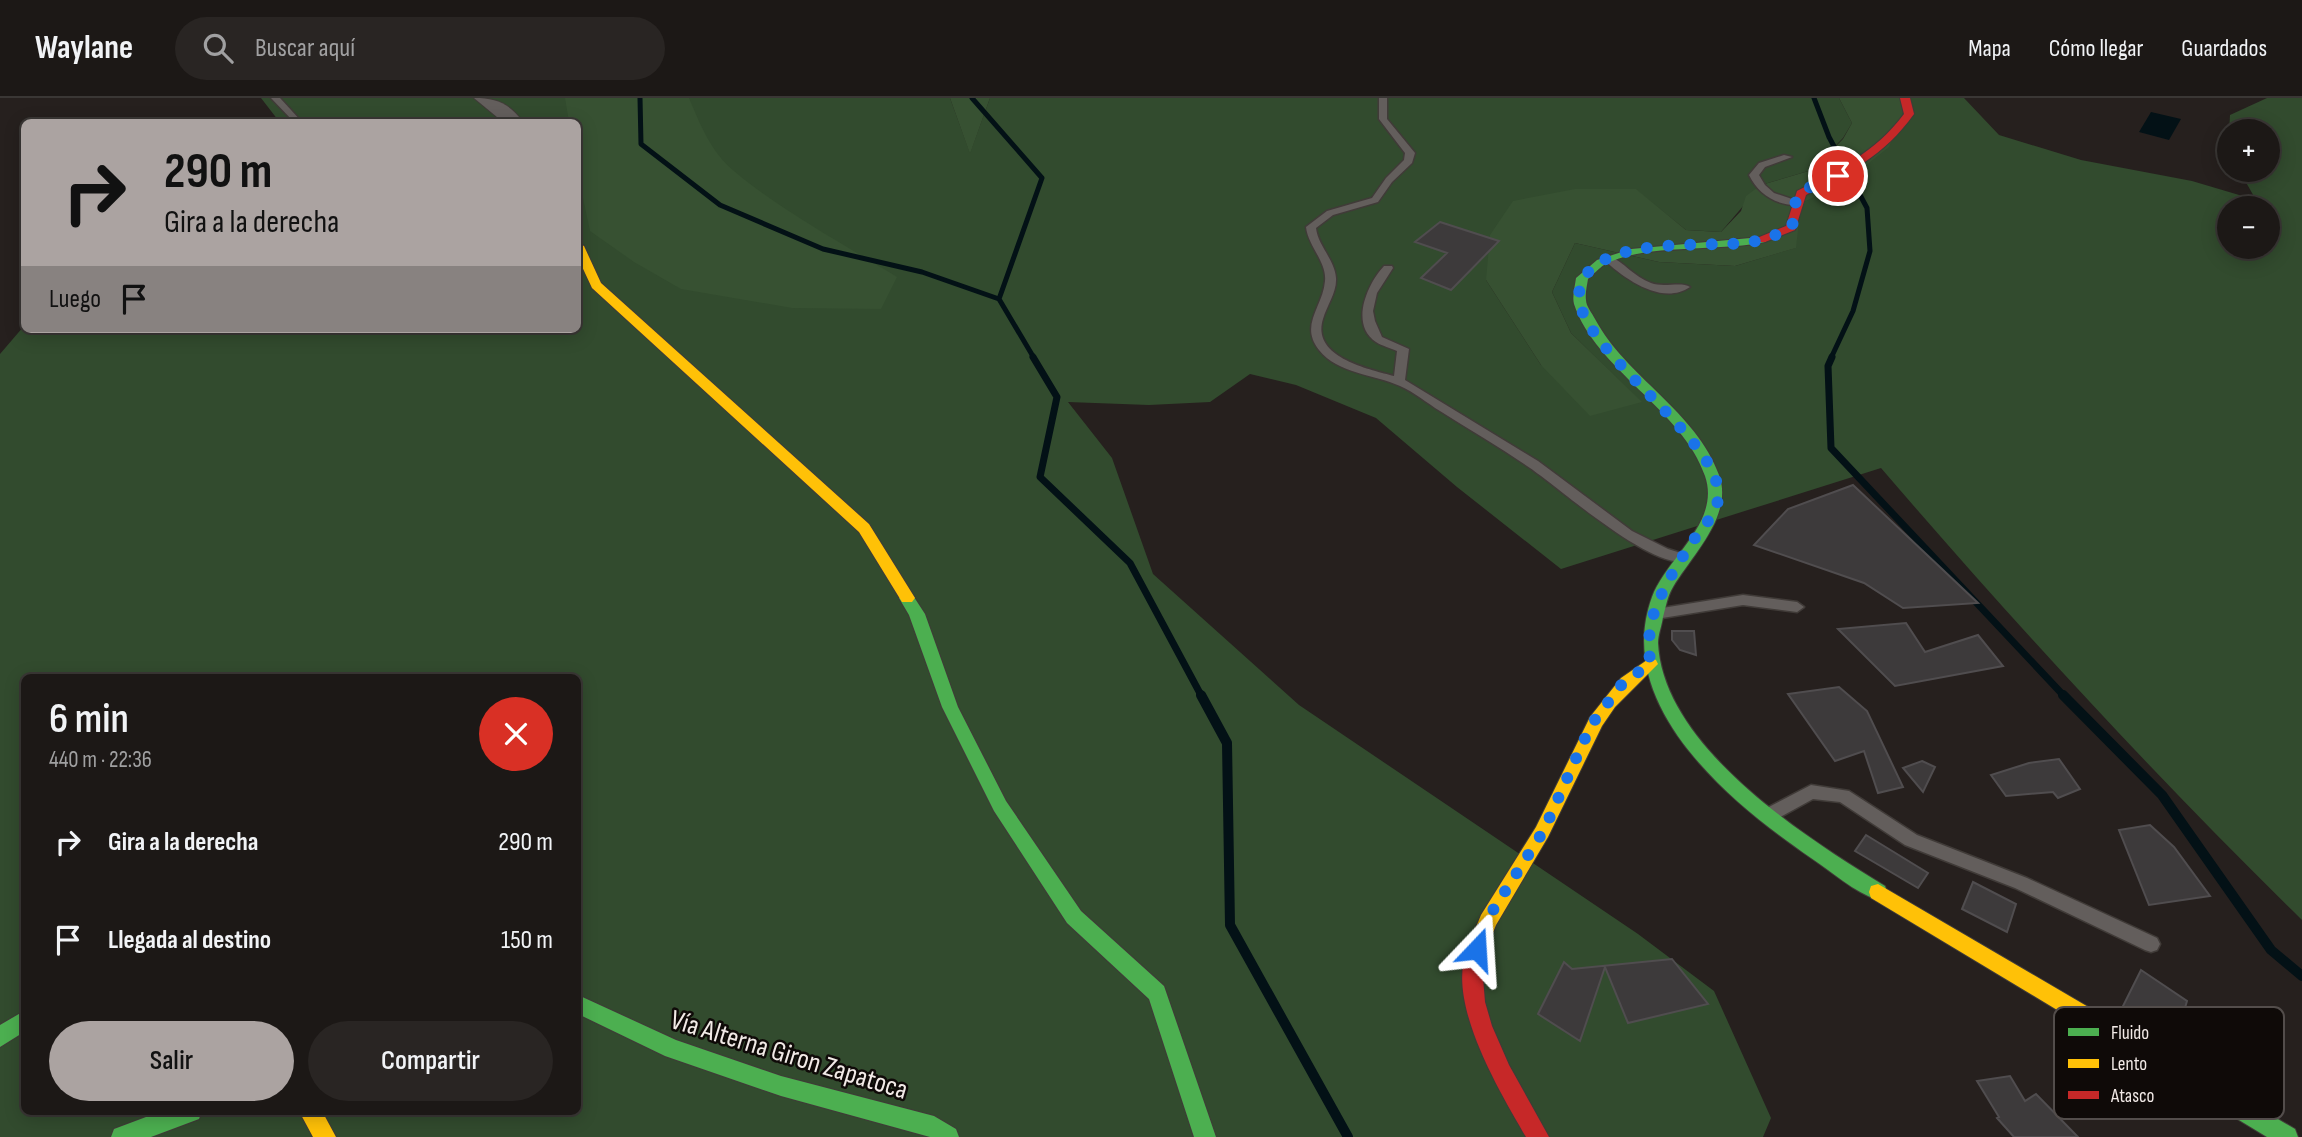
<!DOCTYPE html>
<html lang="es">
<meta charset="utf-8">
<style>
:root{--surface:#1c1816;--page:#292523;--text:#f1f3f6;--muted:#a0a0a1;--line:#3a3735;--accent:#aba3a1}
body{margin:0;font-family:"Sofia Sans Condensed",sans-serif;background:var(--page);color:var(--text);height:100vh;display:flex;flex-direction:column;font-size:26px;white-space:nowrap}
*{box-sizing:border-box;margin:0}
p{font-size:23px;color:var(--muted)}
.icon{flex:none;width:38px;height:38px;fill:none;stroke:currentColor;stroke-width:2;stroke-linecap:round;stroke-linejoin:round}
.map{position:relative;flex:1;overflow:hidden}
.details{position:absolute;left:21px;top:576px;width:560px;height:441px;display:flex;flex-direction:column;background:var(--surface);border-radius:10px;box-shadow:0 4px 18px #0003,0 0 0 2px var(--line)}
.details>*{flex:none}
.guide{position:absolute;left:21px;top:21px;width:560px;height:214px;border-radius:10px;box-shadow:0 4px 18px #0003,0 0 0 2px var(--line);background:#aba3a1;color:#111;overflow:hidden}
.buttons{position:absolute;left:2217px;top:21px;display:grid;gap:14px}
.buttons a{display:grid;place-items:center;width:63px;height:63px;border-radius:50%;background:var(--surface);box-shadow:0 4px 18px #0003,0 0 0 2px var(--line);font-size:35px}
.pin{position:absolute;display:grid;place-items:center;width:60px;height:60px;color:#fff;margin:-30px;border:4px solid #fff;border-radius:50%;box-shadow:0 2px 7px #0007}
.me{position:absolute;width:77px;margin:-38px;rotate:20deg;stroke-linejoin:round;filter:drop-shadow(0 0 5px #0008)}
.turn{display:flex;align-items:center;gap:24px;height:147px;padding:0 28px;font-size:32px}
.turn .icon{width:91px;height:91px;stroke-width:2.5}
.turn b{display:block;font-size:49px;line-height:60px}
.then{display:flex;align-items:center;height:66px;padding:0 28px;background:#0003;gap:14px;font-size:26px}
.round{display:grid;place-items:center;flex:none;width:74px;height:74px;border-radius:37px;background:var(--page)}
.overview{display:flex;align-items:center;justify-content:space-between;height:119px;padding:0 28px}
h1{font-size:42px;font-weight:600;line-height:52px}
.primary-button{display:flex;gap:14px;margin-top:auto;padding:14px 28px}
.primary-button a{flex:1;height:80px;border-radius:42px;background:var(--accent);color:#111;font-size:28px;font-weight:600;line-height:80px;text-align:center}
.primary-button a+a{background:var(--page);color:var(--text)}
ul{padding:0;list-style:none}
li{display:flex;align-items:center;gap:21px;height:98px;padding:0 28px}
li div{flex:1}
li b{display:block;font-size:26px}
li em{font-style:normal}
header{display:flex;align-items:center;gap:42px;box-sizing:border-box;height:98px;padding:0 35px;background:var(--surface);border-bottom:2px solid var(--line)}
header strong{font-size:33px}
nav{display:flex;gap:38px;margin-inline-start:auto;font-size:24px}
.search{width:490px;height:63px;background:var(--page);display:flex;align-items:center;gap:18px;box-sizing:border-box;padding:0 24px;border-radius:38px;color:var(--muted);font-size:26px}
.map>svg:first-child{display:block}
.green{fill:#324b2e;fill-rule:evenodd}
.forest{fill:#375132}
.water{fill:#031116}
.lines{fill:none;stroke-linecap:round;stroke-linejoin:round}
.stream-far2{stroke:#031116;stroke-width:5}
.stream-far1{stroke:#031116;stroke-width:7}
.stream{stroke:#031116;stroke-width:10}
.building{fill:#3d3a3b;stroke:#504d4f;stroke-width:2}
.lane-casing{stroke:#403b38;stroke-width:3}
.street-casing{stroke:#403b38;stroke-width:2}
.fast-casing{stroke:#403b38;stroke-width:2}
.slow-casing{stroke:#403b38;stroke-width:2}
.jam-casing{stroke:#403b38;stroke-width:2}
.lane{fill:#635e5c;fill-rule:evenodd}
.street{fill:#635e5c;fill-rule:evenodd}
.fast{fill:#4caf50;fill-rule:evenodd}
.slow{fill:#ffc107;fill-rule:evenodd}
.jam{fill:#c62828;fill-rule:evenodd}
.route{stroke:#1a73e8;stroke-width:12;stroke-dasharray:0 21.6}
.labels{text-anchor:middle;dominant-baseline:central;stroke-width:5;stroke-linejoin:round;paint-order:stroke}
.near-street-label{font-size:28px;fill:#f2eae7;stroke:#0f0a08}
.key{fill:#0f0a08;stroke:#534d4b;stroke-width:2}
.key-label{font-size:19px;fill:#f2eae7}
</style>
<header>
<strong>Waylane</strong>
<div class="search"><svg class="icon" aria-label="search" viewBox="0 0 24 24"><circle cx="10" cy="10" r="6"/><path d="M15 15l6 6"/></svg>Buscar aquí</div>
<nav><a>Mapa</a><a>Cómo llegar</a><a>Guardados</a></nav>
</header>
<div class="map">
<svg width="2302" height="1039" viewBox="0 0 2302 1039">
<rect width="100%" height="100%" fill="#26201e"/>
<path class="green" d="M261,0H950L970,55L990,0H1839L1852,25L1843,40L1812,72L1761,87L1721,134L1686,132L1635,91L1486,182L1541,267L1641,304L1571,235L1552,194L1575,145L1659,164L1735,168L1795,150L1800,105L1909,0H1964L1999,37L2081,62L2192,83L2256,102L2239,72H2268V33H2230L2229,54L2228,52L2230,17L2267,0H2302V822C2155,678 2015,526 1881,370L1561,471L1457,389L1376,320L1296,287L1250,276L1210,304L1149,307L1068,304L1112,360L1153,476L1299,607L1638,836L1714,893L1771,1020L1763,1039H0V256L24,228V231H578V24H274L278,22ZM2230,110H2268V149H2230ZM24,579H578V1013H24Z"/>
<path class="forest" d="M565,0H689C700,26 711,54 734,73C780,112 845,147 897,179L881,211L792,210L681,191L634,164L590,133L578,77V24H569Z
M950,0H990L970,56Z
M1839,0H1909L1889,49L1841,87L1801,105L1796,150L1735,168L1659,164L1575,145L1552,194L1571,235L1642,304L1590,318L1541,267L1486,182L1490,137L1513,103L1575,91H1636L1686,132L1721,134L1741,113L1746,98L1761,87L1812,72L1843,41L1852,25Z"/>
<path class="water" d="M2151,14L2181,21L2169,42L2139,34Z"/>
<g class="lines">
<path class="stream-far2" d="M640,0L641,46L720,107L823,151L922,174L999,201L1034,260
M972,0L1042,80L999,201
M1814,0L1829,39L1867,110L1870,153L1853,213L1831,260"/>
<path class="stream-far1" d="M1033,259L1057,299L1040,379L1130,465L1202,599
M1832,259L1828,268L1831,350L2065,599"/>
<path class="stream" d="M1201,597L1227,645L1230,827L1348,1039
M2063,597L2162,697L2271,852L2302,878"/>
</g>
<path class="building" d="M1440,124L1499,143L1451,192L1421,180L1447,155L1415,144Z
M1853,387L1978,505L1903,510L1864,485L1754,447L1788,411Z
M1906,525L1925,554L1978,537L2003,568L1895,588L1838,531Z
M1672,533H1694L1696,557L1680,552L1672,542Z
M1839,589L1867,613L1903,689L1878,695L1864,653L1835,663L1788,596Z
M2059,661L2080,691L2058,700L2053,694L2006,698L1991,677L2029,665Z
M1922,663L1935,669L1923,694L1903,670Z
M2150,727L2174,749L2210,798L2149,807L2119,732Z
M1866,737L1928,775L1918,790L1855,753Z
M1973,784L2016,806L2007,834L1962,811Z
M1672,861L1708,906L1628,925L1605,869L1580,943L1538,916L1564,864L1572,871Z
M2141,872L2187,903L2176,941L2122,910Z
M2010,978L2025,1003L2036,996L2078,1039H2014L1997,1020L1999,1019L1977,983Z"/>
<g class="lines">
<g class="lane-casing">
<path id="lane" d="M271,0H280L302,24H294Z
M1379,0H1387V21L1415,55L1412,65L1392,84L1378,104L1333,117L1316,130C1318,148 1335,162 1336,180C1337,194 1327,207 1323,221C1311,259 1368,271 1394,278L1397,253C1391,250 1382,248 1376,244C1349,226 1368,185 1384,168H1392L1393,170L1377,195L1373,213L1375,223L1382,239L1409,251L1405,282L1538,363L1632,433L1668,451L1687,457L1689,460L1687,463C1651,472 1561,391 1530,370C1501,350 1470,332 1440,313C1427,305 1414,294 1400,288C1374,276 1338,276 1319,252C1299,227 1323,209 1325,183C1327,164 1308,148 1306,129L1327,113L1372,100L1386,80L1404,62L1405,55L1379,21Z
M1784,57L1792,59L1765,69L1759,77L1765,87L1774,95L1798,103V107C1777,108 1758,96 1749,77L1759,65Z
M1608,157C1624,164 1634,179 1651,185C1664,190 1681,183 1690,189C1662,208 1625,181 1604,162L1603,160Z
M1743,497L1797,504L1804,509L1797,514L1743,507L1656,521L1649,516L1656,511Z
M1811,687L1849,693L1917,737L2027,780L2157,840L2160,846L2157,852L2151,854L2145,852L2015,790L1905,747L1840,704L1813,701L1775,722L1769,724L1763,722L1761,717L1763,712Z"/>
</g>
<g class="street-casing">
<path id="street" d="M474,0C496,0 509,5 523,24H503Z"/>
</g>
<g class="fast-casing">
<path id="fast" d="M1761,139L1767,142L1765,144C1721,154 1642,145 1604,167C1599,170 1593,177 1588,181C1587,188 1585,195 1586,202C1586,208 1592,215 1595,221C1626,279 1696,313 1719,377C1734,417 1692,457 1673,489C1667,499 1666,509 1663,519C1662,527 1658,537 1658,545C1663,649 1805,739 1885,788L1887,794L1885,800L1878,802C1854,794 1832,774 1811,760C1732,706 1612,608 1652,499C1667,459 1721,425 1705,378C1683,312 1595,271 1574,206C1572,199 1575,188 1576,180L1597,162L1631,151Z
M907,494L912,496L925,516L958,609L1006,703L1081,813L1164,888L1216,1039H1194L1149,901L1067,825L994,713L942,609L909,517L899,500Z
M578,897L676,942L781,978L934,1018L956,1031L959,1039H930L781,998L665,958L578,916Z
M24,913V934L0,949V927Z
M2124,931L2295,1031L2298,1039H2267L2117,948L2114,941L2117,934Z
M162,1013H202L199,1021L151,1039H111L114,1031Z"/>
</g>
<g class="slow-casing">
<path id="slow" d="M578,145L584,148L601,185L869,426L915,500L912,504H902L859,434L592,190L578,160Z
M1650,560L1656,562L1658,566L1615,609L1602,628L1548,739L1496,827L1482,862L1475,865L1468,862L1465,856L1481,817L1536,729L1590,619L1621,580Z
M1878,786L2131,934L2134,941L2131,948L2124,951L2117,948L1871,800L1869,794L1871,788Z
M299,1013H322L336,1039H313Z"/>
</g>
<g class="jam-casing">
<path id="jam" d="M1900,0H1910L1914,16C1883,59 1851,73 1806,97L1795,132L1765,144H1757V140L1786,128L1797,93C1839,71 1875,55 1904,16Z
M1475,847L1482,850L1485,856L1483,880L1485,904L1492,928L1509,967L1549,1039H1526C1500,994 1444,902 1468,850Z"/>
</g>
<use href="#lane" class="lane"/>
<use href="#street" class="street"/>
<use href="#fast" class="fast"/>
<use href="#slow" class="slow"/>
<use href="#jam" class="jam"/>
</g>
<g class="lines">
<path class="route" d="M1477,851L1483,828L1544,732L1591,627L1622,586L1650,566C1649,549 1648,534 1653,518C1662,489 1682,459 1699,434C1704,427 1711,421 1715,413C1718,408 1718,398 1718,392C1712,333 1566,243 1580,190C1594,135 1709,151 1751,144C1765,141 1778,137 1791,130C1795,121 1793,112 1796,103C1802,88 1825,84 1838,78"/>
</g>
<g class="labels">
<g class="near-street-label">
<text transform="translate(789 957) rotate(17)">Vía Alterna Giron Zapatoca</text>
</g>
</g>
<rect x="2054" y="909" width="230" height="112" rx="10" class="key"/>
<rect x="2068" y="930" width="31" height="8" fill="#4caf50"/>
<rect x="2068" y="961" width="31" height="9" fill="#ffc107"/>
<rect x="2068" y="993" width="31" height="8" fill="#c62828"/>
<g class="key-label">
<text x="2111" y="941">Fluido</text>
<text x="2111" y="972">Lento</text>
<text x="2111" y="1004">Atasco</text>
</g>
</svg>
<div class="buttons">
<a>+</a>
<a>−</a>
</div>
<div class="pin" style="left:1838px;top:78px;background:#d93025"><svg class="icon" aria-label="arrive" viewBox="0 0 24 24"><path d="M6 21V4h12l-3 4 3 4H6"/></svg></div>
<svg class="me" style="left:1477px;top:851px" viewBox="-20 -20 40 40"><path d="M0-17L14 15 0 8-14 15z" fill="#1a73e8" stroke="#fff" stroke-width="4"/></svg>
<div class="guide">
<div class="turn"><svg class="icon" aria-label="right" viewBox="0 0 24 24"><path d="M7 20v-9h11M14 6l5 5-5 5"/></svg><div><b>290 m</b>Gira a la derecha</div></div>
<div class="then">Luego<svg class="icon" aria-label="arrive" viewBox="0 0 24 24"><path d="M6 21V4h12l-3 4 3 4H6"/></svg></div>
</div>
<section class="details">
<div class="overview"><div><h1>6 min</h1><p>440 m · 22:36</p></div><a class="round" style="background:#d93025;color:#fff"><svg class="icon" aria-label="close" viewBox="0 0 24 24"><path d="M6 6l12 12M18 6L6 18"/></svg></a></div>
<ul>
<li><svg class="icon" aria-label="right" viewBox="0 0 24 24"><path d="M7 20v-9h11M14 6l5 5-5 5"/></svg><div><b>Gira a la derecha</b></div><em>290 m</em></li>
<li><svg class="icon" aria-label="arrive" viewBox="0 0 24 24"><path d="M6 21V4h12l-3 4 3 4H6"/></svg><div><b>Llegada al destino</b></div><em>150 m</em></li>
</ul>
<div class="primary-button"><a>Salir</a><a>Compartir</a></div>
</section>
</div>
